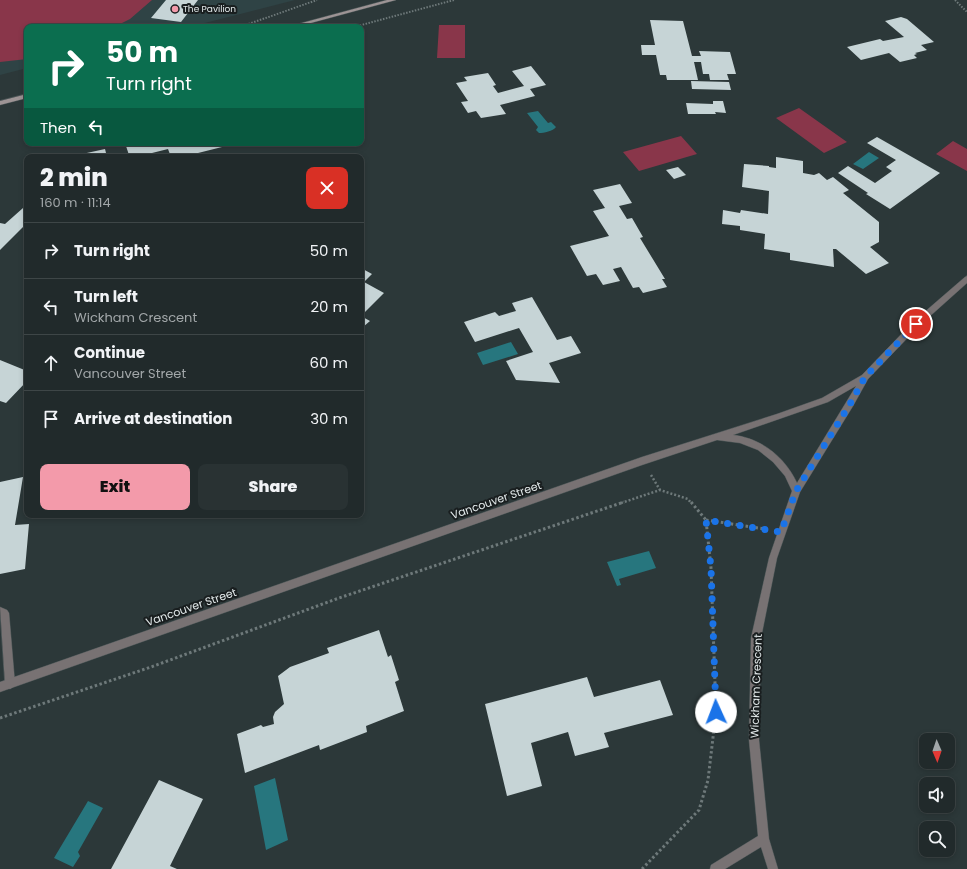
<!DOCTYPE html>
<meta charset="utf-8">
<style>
:root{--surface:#212a2b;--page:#293233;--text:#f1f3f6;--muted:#a2a7a9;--line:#3e4647;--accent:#f39aaa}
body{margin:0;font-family:Poppins,sans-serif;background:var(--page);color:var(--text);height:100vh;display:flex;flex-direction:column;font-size:15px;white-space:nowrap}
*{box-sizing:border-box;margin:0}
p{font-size:13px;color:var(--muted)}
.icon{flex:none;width:22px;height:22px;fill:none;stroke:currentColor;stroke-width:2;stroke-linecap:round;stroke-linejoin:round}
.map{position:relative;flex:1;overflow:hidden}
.sheet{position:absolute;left:24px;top:154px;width:340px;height:364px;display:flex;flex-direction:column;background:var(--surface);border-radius:8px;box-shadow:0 2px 6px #0003,0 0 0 1px var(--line)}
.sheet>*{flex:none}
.hud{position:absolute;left:24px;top:24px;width:340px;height:122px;border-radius:8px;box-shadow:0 2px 6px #0003,0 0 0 1px var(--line);background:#0b6e4f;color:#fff;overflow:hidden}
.needle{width:26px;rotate:178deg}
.fabs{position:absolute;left:919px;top:733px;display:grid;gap:8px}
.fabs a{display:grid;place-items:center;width:36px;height:36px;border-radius:8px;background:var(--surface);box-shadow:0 2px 6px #0003,0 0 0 1px var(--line);font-size:20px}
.pin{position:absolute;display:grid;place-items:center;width:34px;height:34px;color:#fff;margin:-17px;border:2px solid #fff;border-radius:50%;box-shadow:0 1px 4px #0007}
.me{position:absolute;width:44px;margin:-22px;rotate:358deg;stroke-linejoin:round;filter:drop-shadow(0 0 3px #0008)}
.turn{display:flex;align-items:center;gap:14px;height:84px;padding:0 16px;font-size:18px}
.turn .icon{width:52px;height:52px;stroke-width:2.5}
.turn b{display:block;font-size:28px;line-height:34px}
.then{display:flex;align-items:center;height:38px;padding:0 16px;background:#0003;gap:8px;font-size:15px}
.round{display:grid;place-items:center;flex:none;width:42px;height:42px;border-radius:8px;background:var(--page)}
.summary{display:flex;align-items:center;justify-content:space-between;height:68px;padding:0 16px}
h1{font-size:24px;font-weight:800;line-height:30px}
.button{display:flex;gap:8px;margin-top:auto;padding:8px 16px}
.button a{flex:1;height:46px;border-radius:8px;background:var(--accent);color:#111;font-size:16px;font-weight:800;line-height:46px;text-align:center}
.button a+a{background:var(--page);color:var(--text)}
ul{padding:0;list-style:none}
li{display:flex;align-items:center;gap:12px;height:56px;padding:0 16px;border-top:1px solid var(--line)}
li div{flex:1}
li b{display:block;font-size:15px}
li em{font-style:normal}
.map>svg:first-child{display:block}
.built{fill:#2f4345}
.green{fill:#89364a}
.water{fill:#27767e}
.building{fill:#c6d4d6}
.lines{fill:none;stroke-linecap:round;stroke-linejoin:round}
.lane-casing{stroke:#495455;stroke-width:1}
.street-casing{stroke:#495455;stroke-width:1}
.secondary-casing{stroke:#495455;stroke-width:1}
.path-far2{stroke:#6e797a;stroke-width:2;stroke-dasharray:1.5 1.5;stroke-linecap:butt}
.path-far1{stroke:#6e797a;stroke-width:2.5;stroke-dasharray:2 2;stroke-linecap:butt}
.path{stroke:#6e797a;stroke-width:3;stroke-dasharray:2.5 2.5;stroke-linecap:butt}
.lane{fill:#787273;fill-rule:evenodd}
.street{fill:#787273;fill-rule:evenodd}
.secondary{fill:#9d9495;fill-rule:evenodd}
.route{stroke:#1a73e8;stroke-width:7;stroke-dasharray:0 12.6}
.poi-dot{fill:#f39aaa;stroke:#191e1f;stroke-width:1.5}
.labels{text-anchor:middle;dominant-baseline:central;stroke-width:4;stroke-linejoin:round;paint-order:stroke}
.far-poi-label{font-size:9px;fill:#e2e9ea;stroke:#191e1f;text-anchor:start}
.street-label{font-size:11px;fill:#e2e9ea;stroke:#191e1f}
</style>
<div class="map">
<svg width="967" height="869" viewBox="0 0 967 869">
<rect width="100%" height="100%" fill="#2c3839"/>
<path class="built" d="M0,0H295L189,27H27V68L0,75Z"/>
<path class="green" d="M0,0H152L130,19L114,27H27V59L0,62Z
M439,25H465V58H437Z
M799,108L847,142L824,153L776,118Z
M681,136L697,154L639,171L623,152Z
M953,141L967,149V171L936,154Z"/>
<path class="water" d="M538,111L548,123L551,122L556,127C553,131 544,133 539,133L536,130L538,127L527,113Z
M869,152L879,158L863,169L853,164Z
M511,342L518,354L483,365L477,353Z
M649,551L656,568L619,579L621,585L617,586L607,562Z
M275,778L288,840L266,850L254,786Z
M88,801L103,808L78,852L80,856L73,867L54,858Z"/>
<path class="building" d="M166,0H198L181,22L151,18Z
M901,17L907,19L934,42L921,45L927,50L915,53L917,54L914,55L917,58L900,62L889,53L861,60L847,47L880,39L883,41L904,37L885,21Z
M650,20L683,21L692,56H701L699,51L730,52L736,74H727L729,80H710L709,74H703L701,62H694L698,80H667L666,75H660L656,55H642L641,45H655Z
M531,66L546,85L530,89L535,96L500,105L506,114L481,118L476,111L468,113L461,102L468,101L456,83L467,81L464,77L488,73L496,85L493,86L498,93L524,86L512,71Z
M691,81L729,82L731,90L692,89Z
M713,101H723L726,113L715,112L716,114H688L686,103L713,104Z
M877,137L940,173L890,209L866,194L868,193L838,173L848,166L875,183L892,171L886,167L896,160L867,143Z
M125,143H220L222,147L182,157H171L168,149L152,153L153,157H140L138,153L129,155Z
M105,149L107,157H74L73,156Z
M776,157L803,161V173L814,175L819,173L827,180L833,177L849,190L843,193L879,222V242L870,247L889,263L866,274L836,249H833L834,267L790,260V253L764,249L765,234L740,230V226L722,224L723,210L740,213L741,210L768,214L769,191L742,187L744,164L769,166V167L776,168Z
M678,167L686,175L674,179L666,170Z
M620,184L632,203L619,206L627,219L632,218L643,237L640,238L665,279H662L667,287L643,293L639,287L633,288L621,267L613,269L620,281L603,285L596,274L587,276L570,246L609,236L593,211L605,208L593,190Z
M23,208L27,209V223L0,250V223L5,224Z
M361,268L372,274L364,282L384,293L361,316Z
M532,297L557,340L571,336L581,353L549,363L560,383L516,380L506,361L533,352L519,328L475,342L464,322L495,312L499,316L516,311L512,303Z
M361,316L370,321L363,327L361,326Z
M0,360L27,371V381L6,403L0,401Z
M23,477L15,525L29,524L25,569L0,574V482Z
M379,630L388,657L391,655L399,680L395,682L404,711L366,726L367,732L320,750L319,745L245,773L237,734L261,725L263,727L274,724L273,717L275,712L284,704L278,676L290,667L329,653L327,648Z
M587,677L594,697L660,680L673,715L604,733L609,747L575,756L568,732L531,743L542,786L507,796L485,704Z
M159,780L203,799L170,866L177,869H111Z"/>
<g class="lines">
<g class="lane-casing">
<path id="lane" d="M0,607L7,610L9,613L15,684L13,687L10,689L7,687L5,684Z"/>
</g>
<g class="street-casing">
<path id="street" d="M967,276V283L919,326L868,379L853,406L800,492L777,558L761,638L759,740L769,839L778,869H768L761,847L725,869H710L711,865L758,836L749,740L751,638L769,558L792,491L785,476L773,462L758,450L740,443L717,440L642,465L0,692V682L642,457L777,414L822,398L862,375L913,322L965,277ZM856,386L797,483C785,457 761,438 733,435L828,402Z"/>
</g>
<g class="secondary-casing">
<path id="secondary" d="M387,0H396L296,27H287Z
M27,94V98L0,105V101Z"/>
</g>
<path class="path-far2" d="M955,0L967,12
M240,27L317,0
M354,27L454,0"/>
<path class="path-far1" d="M651,475L660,490
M621,503L660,490L688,499L691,503"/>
<path class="path" d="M706,520L765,529
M0,718L151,667L339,598L624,502
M642,869L699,810L708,780L716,712L711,568L706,520L691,502"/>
<use href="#lane" class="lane"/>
<use href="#street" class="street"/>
<use href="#secondary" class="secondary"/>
</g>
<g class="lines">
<path class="route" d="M716,712L711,568L706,520L781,532L796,491L850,404L865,377L916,324"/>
</g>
<circle class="poi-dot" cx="175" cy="9" r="4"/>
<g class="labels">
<g class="far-poi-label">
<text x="183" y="9">The Pavilion</text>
</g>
<g class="street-label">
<text transform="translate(496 500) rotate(-19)">Vancouver Street</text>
<text transform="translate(191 607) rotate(-19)">Vancouver Street</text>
<text transform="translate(756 686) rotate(-88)">Wickham Crescent</text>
</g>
</g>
</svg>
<div class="fabs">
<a><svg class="needle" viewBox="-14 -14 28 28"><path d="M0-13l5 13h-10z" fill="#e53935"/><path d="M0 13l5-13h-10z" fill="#a2a7a9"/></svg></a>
<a><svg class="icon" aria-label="sound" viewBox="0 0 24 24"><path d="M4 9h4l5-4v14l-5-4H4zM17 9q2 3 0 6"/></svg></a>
<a><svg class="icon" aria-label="search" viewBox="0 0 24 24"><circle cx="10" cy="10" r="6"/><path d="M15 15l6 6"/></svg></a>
</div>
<div class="pin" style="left:916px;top:324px;background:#d93025"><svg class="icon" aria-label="arrive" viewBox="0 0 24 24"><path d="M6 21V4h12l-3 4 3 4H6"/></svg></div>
<svg class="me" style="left:716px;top:712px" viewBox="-20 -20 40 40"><circle r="19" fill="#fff"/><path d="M0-13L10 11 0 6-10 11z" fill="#1a73e8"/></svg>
<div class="hud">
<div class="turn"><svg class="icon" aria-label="right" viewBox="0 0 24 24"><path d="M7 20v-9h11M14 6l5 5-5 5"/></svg><div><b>50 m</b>Turn right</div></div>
<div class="then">Then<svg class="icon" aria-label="left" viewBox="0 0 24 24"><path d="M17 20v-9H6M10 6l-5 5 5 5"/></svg></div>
</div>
<section class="sheet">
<div class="summary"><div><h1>2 min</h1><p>160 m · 11:14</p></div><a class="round" style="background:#d93025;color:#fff"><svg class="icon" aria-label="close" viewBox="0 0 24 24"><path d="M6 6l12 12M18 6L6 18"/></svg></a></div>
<ul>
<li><svg class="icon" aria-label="right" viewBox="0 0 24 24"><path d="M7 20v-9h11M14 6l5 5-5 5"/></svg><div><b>Turn right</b></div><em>50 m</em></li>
<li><svg class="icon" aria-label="left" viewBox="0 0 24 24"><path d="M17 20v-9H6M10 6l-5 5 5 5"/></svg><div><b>Turn left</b><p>Wickham Crescent</p></div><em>20 m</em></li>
<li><svg class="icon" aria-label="ahead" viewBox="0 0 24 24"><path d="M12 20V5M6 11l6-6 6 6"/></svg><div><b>Continue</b><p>Vancouver Street</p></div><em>60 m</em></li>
<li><svg class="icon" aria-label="arrive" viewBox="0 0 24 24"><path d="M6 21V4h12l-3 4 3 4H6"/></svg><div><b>Arrive at destination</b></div><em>30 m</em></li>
</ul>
<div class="button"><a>Exit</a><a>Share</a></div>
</section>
</div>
